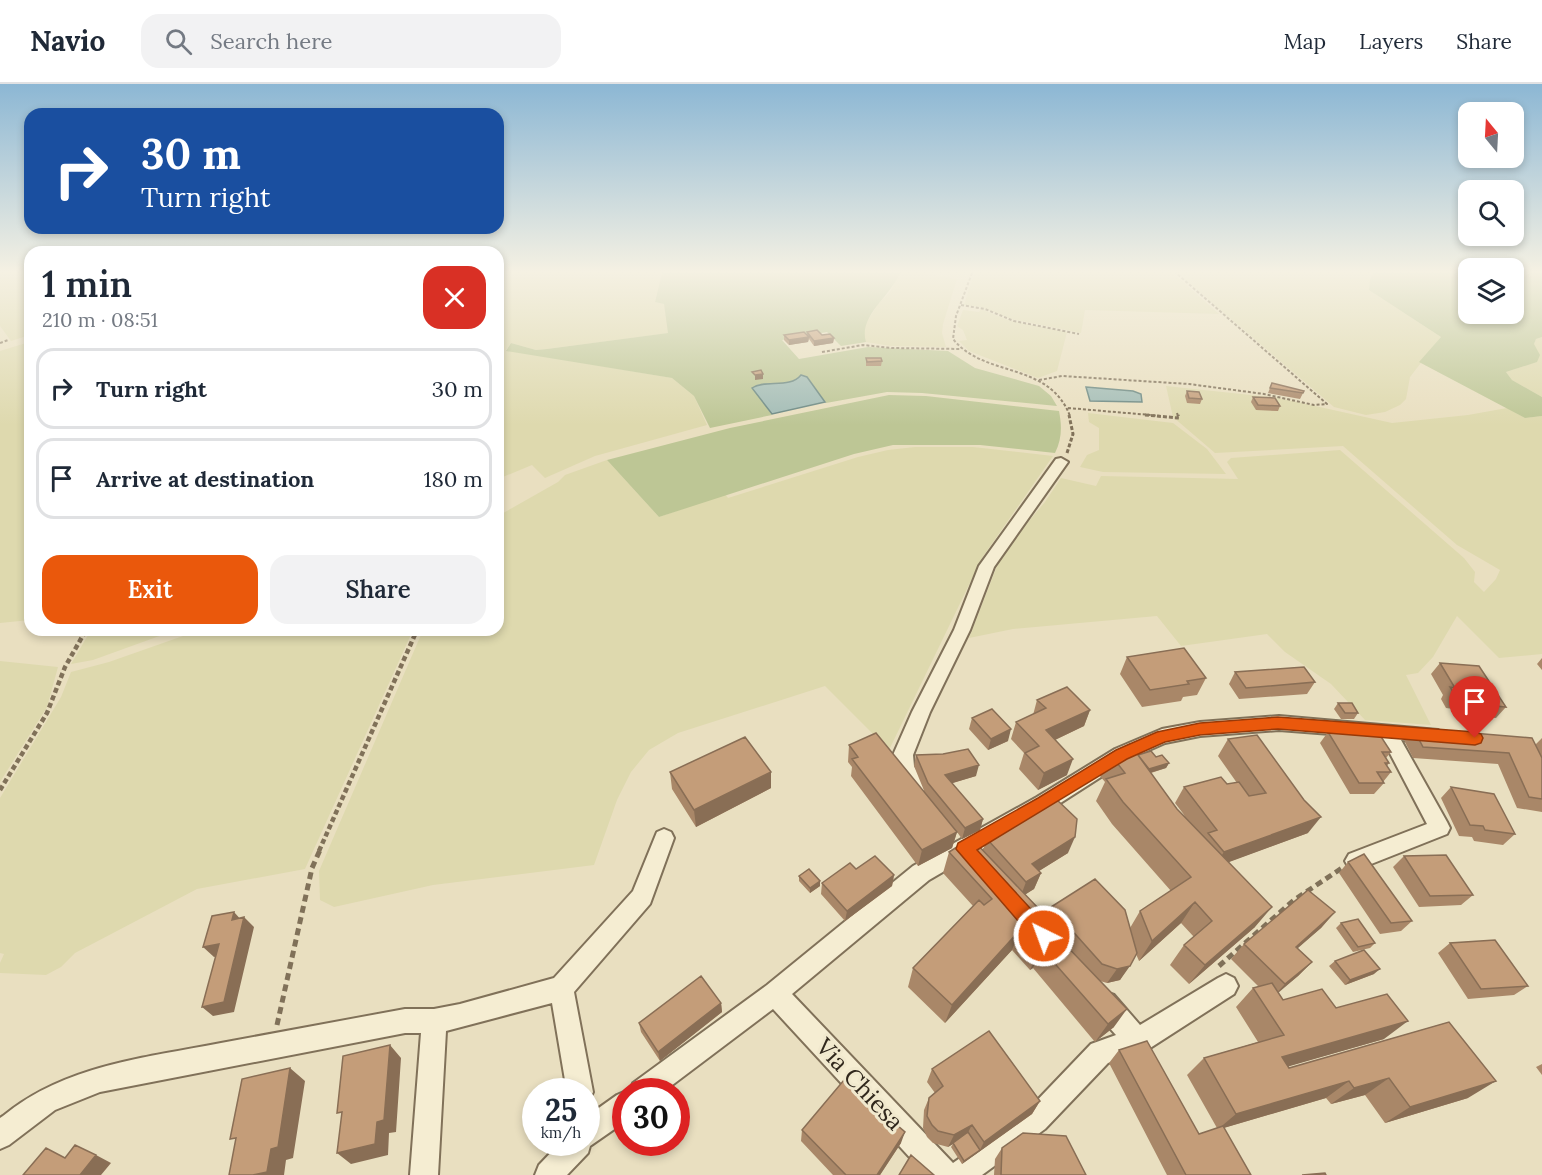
<!DOCTYPE html>
<meta charset="utf-8">
<style>
:root{--surface:#fff;--page:#f2f2f3;--text:#1f2937;--muted:#747a83;--line:#e0e1e3;--accent:#ea580c}
body{margin:0;font-family:Lora,serif;background:var(--page);color:var(--text);height:100vh;display:flex;flex-direction:column;font-size:22px;white-space:nowrap}
*{box-sizing:border-box;margin:0}
p{font-size:20px;color:var(--muted)}
.icon{flex:none;width:33px;height:33px;fill:none;stroke:currentColor;stroke-width:2;stroke-linecap:round;stroke-linejoin:round}
.map{position:relative;flex:1;overflow:hidden}
.sheet{position:absolute;left:24px;top:162px;width:480px;height:390px;display:flex;flex-direction:column;background:var(--surface);border-radius:18px;box-shadow:0 3px 9px #0003}
.sheet>*{flex:none}
.hud{position:absolute;left:24px;top:24px;width:480px;height:126px;border-radius:18px;box-shadow:0 3px 9px #0003;background:#1a4fa0;color:#fff;overflow:hidden}
.needle{width:39px;rotate:342deg}
.buttons{position:absolute;left:1458px;top:18px;display:grid;gap:12px}
.buttons a{display:grid;place-items:center;width:66px;height:66px;border-radius:12px;background:var(--surface);box-shadow:0 3px 9px #0003;font-size:30px}
.speed{position:absolute;left:522px;top:994px;display:flex;gap:12px;font-size:30px;font-weight:700;text-align:center}
.speed>*{display:grid;place-content:center;width:78px;height:78px;border-radius:50%;background:var(--surface);box-shadow:0 3px 9px #0003;line-height:1}
.speed small{font-size:15px;font-weight:400}
.speed .limit{border:9px solid #d22;background:#fff;color:#111}
.pin{position:absolute;display:grid;place-items:center;width:51px;height:51px;color:#fff;margin:-62px -26px;border-radius:50% 50% 50% 0;rotate:-45deg;box-shadow:0 0 6px #0007}
.pin .icon{rotate:45deg}
.me{position:absolute;width:66px;margin:-33px;rotate:318deg;stroke-linejoin:round;filter:drop-shadow(0 0 4px #0008)}
.turn{display:flex;align-items:center;gap:21px;height:126px;padding:0 18px;font-size:27px}
.turn .icon{width:78px;height:78px;stroke-width:2.5}
.turn b{display:block;font-size:42px;line-height:51px}
.round{display:grid;place-items:center;flex:none;width:63px;height:63px;border-radius:18px;background:var(--page)}
.overview{display:flex;align-items:center;justify-content:space-between;height:102px;padding:0 18px}
h1{font-size:36px;font-weight:600;line-height:45px}
.button{display:flex;gap:12px;margin-top:auto;padding:12px 18px}
.button a{flex:1;height:69px;border-radius:18px;background:var(--accent);color:#fff;font-size:24px;font-weight:600;line-height:69px;text-align:center}
.button a+a{background:var(--page);color:var(--text)}
ul{padding:0;list-style:none}
li{display:flex;align-items:center;gap:18px;height:81px;margin:0 12px 9px;padding:0 6px;border:3px solid var(--line);border-radius:18px}
li div{flex:1}
li b{display:block;font-size:22px}
li em{font-style:normal}
header{display:flex;align-items:center;gap:36px;box-sizing:border-box;height:84px;padding:0 30px;background:var(--surface);border-bottom:2px solid var(--line)}
header strong{font-size:28px}
nav{display:flex;gap:33px;margin-inline-start:auto;font-size:21px}
.search{width:420px;height:54px;background:var(--page);display:flex;align-items:center;gap:15px;box-sizing:border-box;padding:0 21px;border-radius:18px;color:var(--muted);font-size:22px}
.map>svg:first-child{display:block}
.farmland{fill:#ded9ae}
.green{fill:#bdc695}
.water{fill:#a2bcb6;stroke:#6b8883;stroke-width:1.5}
.lines{fill:none;stroke-linecap:round;stroke-linejoin:round}
.street-casing{stroke:#807159;stroke-width:4}
.path-far3{stroke:#807159;stroke-width:2;stroke-dasharray:3 2;stroke-linecap:butt}
.path-far2{stroke:#807159;stroke-width:3;stroke-dasharray:4 2;stroke-linecap:butt}
.path-far1{stroke:#807159;stroke-width:4.5;stroke-dasharray:5 3;stroke-linecap:butt}
.path{stroke:#807159;stroke-width:5;stroke-dasharray:7 4.5;stroke-linecap:butt}
.street{fill:#f5edd2;fill-rule:evenodd}
.wall{fill:#a98768}
.shaded-wall{fill:#896e55}
.building{fill:#c49d79;stroke:#896e55;stroke-width:1.5}
.route{fill:#ea580c;stroke:#983908;stroke-width:1.5}
.labels{text-anchor:middle;dominant-baseline:central;stroke-width:6;stroke-linejoin:round;paint-order:stroke}
.near-street-label{font-size:24px;fill:#31281d;stroke:#f1e9ce}
</style>
<header>
<strong>Navio</strong>
<div class="search"><svg class="icon" aria-label="search" viewBox="0 0 24 24"><circle cx="10" cy="10" r="6"/><path d="M15 15l6 6"/></svg>Search here</div>
<nav><a>Map</a><a>Layers</a><a>Share</a></nav>
</header>
<div class="map">
<svg width="1542" height="1091" viewBox="0 0 1542 1091">
<rect width="100%" height="100%" fill="#e9dfc0"/>
<path class="farmland" d="M0,189H30V251L11,257L0,242Z
M498,189H662L655,218L664,220L669,249L547,265L536,266L511,259L506,266L672,294L694,312L707,341L595,372L545,394L532,381L498,395Z
M900,189H922L957,195L943,240L942,249L946,263L891,262L866,258L863,252L865,241L878,220L890,208Z
M974,189H1173L1219,230L1085,226L1081,249L1011,235L981,223L964,221Z
M1177,189H1374L1370,195L1369,206L1441,253L1410,293L1406,315L1400,321L1385,328L1366,331L1334,323Z
M981,225L1008,236L1067,248L1057,287L1038,294L969,267L959,257L967,256L963,246L957,242L963,226L979,228Z
M1542,253V313L1512,296L1506,288L1524,282L1536,255Z
M26,259L30,261V536L0,539V267Z
M1166,302L1279,314L1392,339L1468,331L1507,324L1525,334L1542,332V570L1499,574L1457,532L1433,573L1418,589L1406,591L1431,641L1365,636L1331,600L1285,568L1267,550L1181,562L1157,532L1013,545L969,554L997,482L1017,451L1045,418L1061,394L1096,402L1101,392L1238,395L1227,378L1231,374L1340,366L1464,474L1475,488L1474,498L1484,508L1496,495L1500,486L1457,461L1343,362L1215,369L1173,333Z
M1088,329L1173,339L1207,365L1226,390L1103,388L1080,383L1087,371L1099,366V344L1089,338Z
M915,363H973L1053,372L982,474L889,666L825,602L678,649L649,666L631,688L617,716L594,781L433,801L334,823L320,816L319,787L423,546H498V432L558,398L565,391L607,376L659,433L725,410L728,414L858,373L888,366Z
M91,546H176L93,576L71,580Z
M200,546H413L305,785L197,805L75,869L61,883L46,891L0,889V879L4,870L0,869V714L61,613L71,588L109,578Z
M0,577L58,583L47,623L0,698Z"/>
<path class="green" d="M662,189H900C891,212 858,232 866,258L841,262L827,248L782,256L799,275L868,263L948,267L975,284L1039,302L1051,312L1057,322L922,309L887,308L826,319L807,293L801,291C794,301 772,301 759,300L756,308L772,331L710,344L694,312L672,294L506,267L511,259L536,266L547,265L668,249L664,220L655,218Z
M1374,189H1468V230H1514V189L1524,192L1530,189H1542V253L1536,255L1534,260L1540,271L1537,278L1506,288L1512,296L1542,313V332L1525,334L1419,278L1441,253L1369,206L1370,195Z
M889,311L926,312L1059,327C1062,342 1062,355 1055,369L980,361H893L854,370L659,433L607,376L730,344Z"/>
<path class="water" d="M801,291L807,293L825,318L772,330L752,304C765,295 790,305 801,291Z
M1086,303L1133,307L1141,310L1142,318L1090,317Z"/>
<g class="lines">
<g class="street-casing">
<path id="street" d="M1061,374L1068,378L994,483L970,546L930,628L913,671L914,682L926,704L923,710L916,712L909,710L894,683L893,671L912,628L954,546L979,482L1056,375Z
M1279,632L1438,646L1440,651L1438,656L1431,658L1401,656L1447,738L1450,744L1447,750L1356,786L1349,784L1345,777L1349,770L1427,740L1382,654L1279,646L1200,652L1165,659L1129,675L1051,725L929,796L792,910L953,1079L1027,1027L1091,960L1116,951L1096,929L1093,920L1096,911L1105,908L1114,911L1140,941L1218,894L1226,890L1234,894L1238,902L1234,910L1147,966L1108,979L1045,1045L982,1091H926L773,925L663,1008H629L633,999L767,901L913,782L1037,713L1115,665L1162,645L1200,638Z
M664,745L671,748L674,754L650,820L574,908L593,1008L589,1017L586,1018V1008H567L552,919L446,947L438,1091H410L421,949H405L100,1008L55,1026L9,1061L0,1065V1034L3,1032C65,981 144,974 221,959C282,948 344,936 405,925H434L460,920L554,894L633,807L657,748Z
M626,1007L629,1008H626V1037L590,1062L588,1069L567,1091H535L539,1081L560,1059H586V1033L617,1011Z"/>
</g>
<path class="path-far3" d="M972,189L956,232L953,255C984,294 1049,277 1070,332
M961,221L985,225L1014,237L1079,250
M0,259L8,256
M822,268L863,261L892,264L960,265
M1039,296L1062,292L1189,300L1264,310L1314,321L1327,320L1176,189
M1068,324L1162,332
M1177,329L1178,332"/>
<path class="path-far2" d="M1145,331L1179,334L1178,331
M1067,369L1073,350L1069,331"/>
<path class="path-far1" d="M0,706L47,629L65,583L86,546
M319,767L417,546"/>
<path class="path" d="M1219,882L1294,816L1342,784
M277,941L312,784L320,766"/>
<use href="#street" class="street"/>
</g>
<path class="wall" d="M807,248L834,254L833,259L814,262L809,255L808,258L789,261L784,256V251H807Z
M866,274L882,277L881,282H866Z
M1272,299L1303,309L1300,315L1268,309Z
M1187,307L1202,315L1200,320L1187,319L1185,312Z
M1253,313L1280,322L1278,327L1256,326L1251,318Z
M1127,573L1206,594L1197,611L1183,613L1181,617L1142,623L1120,590Z
M1542,574V586L1537,580Z
M1440,579L1506,623L1496,634L1465,632L1461,626L1446,624L1441,615L1443,611L1431,590Z
M1235,588L1315,598L1307,610L1239,615L1229,600Z
M1037,616L1090,626L1084,642L1055,656L1067,691L1038,706L1019,685L1024,669L1011,655L1016,638L1033,631Z
M1338,619L1358,629L1354,635H1341L1334,625Z
M972,634L1008,657L988,666L969,645Z
M1413,644L1535,661L1542,654V728L1517,724L1498,680L1413,674L1404,656Z
M1328,648L1391,668L1386,674L1389,679L1387,682L1391,688L1383,698L1384,699L1374,710H1350L1320,659Z
M1228,655L1308,749L1228,778L1255,843L1189,900L1170,881L1184,861L1194,853L1181,839L1139,877L1136,870L1120,896L1107,899L1100,897L1114,943L1095,958L1033,884L1030,886L1012,866L945,939L908,903L913,884L973,822L943,789L949,768L983,766L987,755L1068,769L1039,787L1041,789L1034,805L1025,810L1047,833L1051,823L1130,844L1140,827L1171,807L1112,740L1096,717L1105,698L1100,692L1110,670L1156,673L1169,679L1166,684L1151,689L1177,725L1185,732L1175,719L1184,703L1227,700L1237,699L1218,672Z
M849,661L925,709L914,682L916,671L976,692L952,699L983,735L980,746L962,755L957,748L952,764L918,782L851,692L852,683L848,678Z
M670,688L771,704L696,743L672,705Z
M1451,703L1515,750L1503,761L1474,757L1472,753L1459,752L1441,714Z
M1404,772L1473,811L1461,821L1419,823L1393,783Z
M1348,778L1412,837L1401,847L1380,850L1339,789Z
M856,785L894,791L892,802L845,837L821,810L822,799Z
M799,792L820,802L810,809L799,797Z
M1335,828L1321,844L1297,864L1312,878L1298,892L1278,908L1283,916L1336,924L1384,955L1288,982L1289,984L1449,938L1468,1014L1385,1039L1365,1011L1331,1020L1326,1014L1223,1044L1251,1091H1167L1109,979L1119,966L1199,1050L1217,1044L1187,991L1204,974L1258,958L1236,923L1253,904L1259,903L1231,875L1244,860Z
M1341,839L1375,859L1370,864L1353,868L1336,844Z
M1450,859L1528,902L1514,911L1468,915L1438,869Z
M1335,877L1374,890L1345,901L1329,882Z
M721,919L722,928L660,977L641,948L639,939Z
M1542,980V991L1536,983Z
M932,985L1040,1017L1032,1030L962,1080L951,1063L953,1060L948,1063L933,1059L927,1053L923,1044L924,1026L929,1014L935,1009L927,998Z
M802,1046L901,1059L880,1091H833L801,1057Z
M1002,1064L1086,1091H994L995,1075Z"/>
<path class="shaded-wall" d="M809,253L808,258L789,261V256Z
M834,254L833,259L814,262V257Z
M763,290V295L755,296V291Z
M1090,626L1084,642L1040,663L1046,646Z
M1011,645L1008,657L988,666L991,655Z
M1073,675L1067,691L1038,706L1044,689Z
M1169,679L1166,684L1146,690L1149,685Z
M979,681L976,692L943,702L945,691Z
M771,688V704L696,743L694,726Z
M1321,733L1308,749L1213,784L1224,768Z
M983,735L980,746L962,755L965,744Z
M957,748L952,764L918,782L922,766Z
M1075,753L1068,769L1026,795L1032,780Z
M1041,789L1034,805L1020,814L1026,798Z
M894,791L892,802L845,837L847,827Z
M820,797V802L810,809V804Z
M1195,818L1181,839L1139,877L1152,857Z
M1272,823L1255,843L1189,900L1205,881Z
M234,828L243,838L244,833L254,843L234,928L213,932L202,923Z
M1335,828L1321,844L1282,878L1296,863Z
M1020,846L1012,866L945,939L952,921Z
M219,860L229,870L214,873L203,863Z
M1042,865L1033,884L1030,886L1039,867Z
M1312,878L1298,892L1271,915L1285,900Z
M1130,882L1120,896L1107,899L1117,885Z
M1380,885L1374,890L1345,901L1350,896Z
M721,919L722,928L660,977L658,968Z
M1127,925L1114,943L1095,958L1108,940Z
M1408,937L1384,955L1262,990L1282,973Z
M390,961L401,974L396,1048L389,1049L388,1071L351,1080L337,1069L377,1038Z
M290,984L305,997L293,1074L286,1076L284,1091H253Z
M1389,994L1365,1011L1331,1020L1354,1004Z
M1349,997L1326,1014L1217,1046L1236,1030Z
M1496,997L1468,1014L1385,1039L1410,1023Z
M1040,1017L1032,1030L962,1080L964,1077L980,1066L984,1058Z
M972,1041L966,1052L948,1063L954,1051Z
M905,1048L901,1059L880,1091H877Z
M96,1071L111,1079L101,1091H80Z"/>
<path class="building" d="M817,246L822,251L830,250L834,254L814,257L807,248Z
M804,248L809,253L789,256L784,251Z
M866,274H881L882,277L867,278Z
M761,286L763,290L755,291L752,288Z
M1272,299L1304,307L1303,309L1270,304Z
M1187,307L1199,308L1202,315L1189,314Z
M1253,313L1275,314L1280,322L1258,321Z
M1184,564L1206,594L1187,597L1189,600L1150,606L1127,573Z
M1440,579L1479,582L1506,623L1475,620L1471,614L1456,613L1450,603L1455,604Z
M1304,583L1315,598L1246,604L1235,588Z
M1067,603L1090,626L1046,646L1073,675L1044,689L1025,669L1039,662L1016,638L1046,624L1037,616Z
M1338,619H1352L1358,629H1345Z
M992,625L1011,645L991,655L972,634Z
M1413,644L1532,654L1542,674V715L1529,713L1509,669L1423,663Z
M1328,648H1378L1391,668H1382L1389,679H1385L1391,688H1377L1384,699H1359Z
M876,649L957,748L922,766L852,675L858,673L849,661Z
M1257,651L1304,716L1321,733L1224,768L1208,749L1217,746L1184,703L1221,693L1227,700L1239,698L1249,712L1266,709L1228,655Z
M745,653L771,688L694,726L670,688Z
M1130,660L1177,725L1272,823L1205,881L1184,861L1212,837L1195,818L1152,857L1140,827L1191,793L1123,718L1106,695L1125,689L1110,670Z
M968,665L979,681L945,691L983,735L965,744L928,699L916,671L943,670Z
M1151,667L1156,673L1162,671L1169,679L1149,685L1138,671Z
M1451,703L1494,710L1515,750L1485,746L1483,742L1470,741Z
M1055,714L1077,735L1075,753L1032,780L1041,789L1026,798L987,755Z
M971,754L1062,849L1058,853L1127,925L1108,940L1042,865L1039,867L1020,846L952,921L913,884L979,816L984,821L992,815L949,768Z
M1364,770L1412,837L1391,839L1348,778Z
M1446,771L1473,811L1430,812L1404,772Z
M875,772L894,791L847,827L822,799L850,779L856,785Z
M809,785L820,797L810,804L799,792Z
M1095,795L1125,826L1137,869L1130,882L1117,885L1102,880L1051,823Z
M1308,806L1335,828L1296,863L1312,878L1285,900L1244,860Z
M234,828L232,836L244,833L224,918L202,923L219,860L203,863L212,832Z
M1358,835L1375,859L1358,863L1341,839Z
M1495,856L1528,902L1481,905L1450,859Z
M1364,866L1380,885L1350,896L1335,877Z
M701,892L721,919L658,968L639,939Z
M1272,899L1283,916L1322,905L1336,924L1387,910L1408,937L1282,973L1289,984L1449,938L1496,997L1410,1023L1389,994L1354,1004L1349,997L1236,1030L1204,974L1284,951L1253,904Z
M989,947L1040,1017L984,1058L972,1041L954,1051L938,1047L932,1041L927,1032L929,1014L943,1002L932,985Z
M1147,957L1199,1050L1223,1042L1251,1091H1186L1119,966Z
M390,961L384,1036L377,1038L375,1060L337,1069L342,1028L337,1029L343,972Z
M290,984L278,1063L271,1065L267,1088L253,1091H229L236,1054L230,1055L242,995Z
M844,996L905,1048L877,1091H846L802,1046Z
M968,1048L980,1066L964,1077L953,1059Z
M1023,1049L1066,1052L1086,1091H1001L1002,1064Z
M75,1061L96,1071L80,1091H23L46,1064L65,1074Z
M911,1071L934,1091H899Z
M1325,1089L1326,1091H1302Z"/>
<linearGradient id="sky" x2="0" y2="1"><stop stop-color="#8cb7d4"/><stop offset="0.55" stop-color="#f5f1e3"/><stop offset="1" stop-color="#f5f1e3" stop-opacity="0"/></linearGradient>
<rect width="1542" height="341" fill="url(#sky)"/>
<path class="route" d="M1278,633L1475,648L1481,650L1483,654L1481,659L1475,661L1278,645L1200,651L1165,658L1127,675L977,766L1050,846L1053,852L1050,859L1044,861L1037,859L956,765L958,759L1038,714L1116,666L1157,648L1200,639Z"/>
<g class="labels">
<g class="near-street-label">
<text transform="translate(860 1000) rotate(47)">Via Chiesa</text>
</g>
</g>
</svg>
<div class="buttons">
<a><svg class="needle" viewBox="-14 -14 28 28"><path d="M0-13l5 13h-10z" fill="#e53935"/><path d="M0 13l5-13h-10z" fill="#747a83"/></svg></a>
<a><svg class="icon" aria-label="search" viewBox="0 0 24 24"><circle cx="10" cy="10" r="6"/><path d="M15 15l6 6"/></svg></a>
<a><svg class="icon" aria-label="layers" viewBox="0 0 24 24"><path d="M12 4l9 5-9 5-9-5zM3 14l9 5 9-5"/></svg></a>
</div>
<div class="speed"><div>25<small>km/h</small></div><div class="limit">30</div></div>
<div class="pin" style="left:1475px;top:654px;background:#d93025"><svg class="icon" aria-label="arrive" viewBox="0 0 24 24"><path d="M6 21V4h12l-3 4 3 4H6"/></svg></div>
<svg class="me" style="left:1044px;top:852px" viewBox="-20 -20 40 40"><circle r="17" fill="#ea580c" stroke="#fff" stroke-width="3"/><path d="M0-11L8 9 0 5-8 9z" fill="#fff"/></svg>
<div class="hud">
<div class="turn"><svg class="icon" aria-label="right" viewBox="0 0 24 24"><path d="M7 20v-9h11M14 6l5 5-5 5"/></svg><div><b>30 m</b>Turn right</div></div>
</div>
<section class="sheet">
<div class="overview"><div><h1>1 min</h1><p>210 m · 08:51</p></div><a class="round" style="background:#d93025;color:#fff"><svg class="icon" aria-label="close" viewBox="0 0 24 24"><path d="M6 6l12 12M18 6L6 18"/></svg></a></div>
<ul>
<li><svg class="icon" aria-label="right" viewBox="0 0 24 24"><path d="M7 20v-9h11M14 6l5 5-5 5"/></svg><div><b>Turn right</b></div><em>30 m</em></li>
<li><svg class="icon" aria-label="arrive" viewBox="0 0 24 24"><path d="M6 21V4h12l-3 4 3 4H6"/></svg><div><b>Arrive at destination</b></div><em>180 m</em></li>
</ul>
<div class="button"><a>Exit</a><a>Share</a></div>
</section>
</div>
